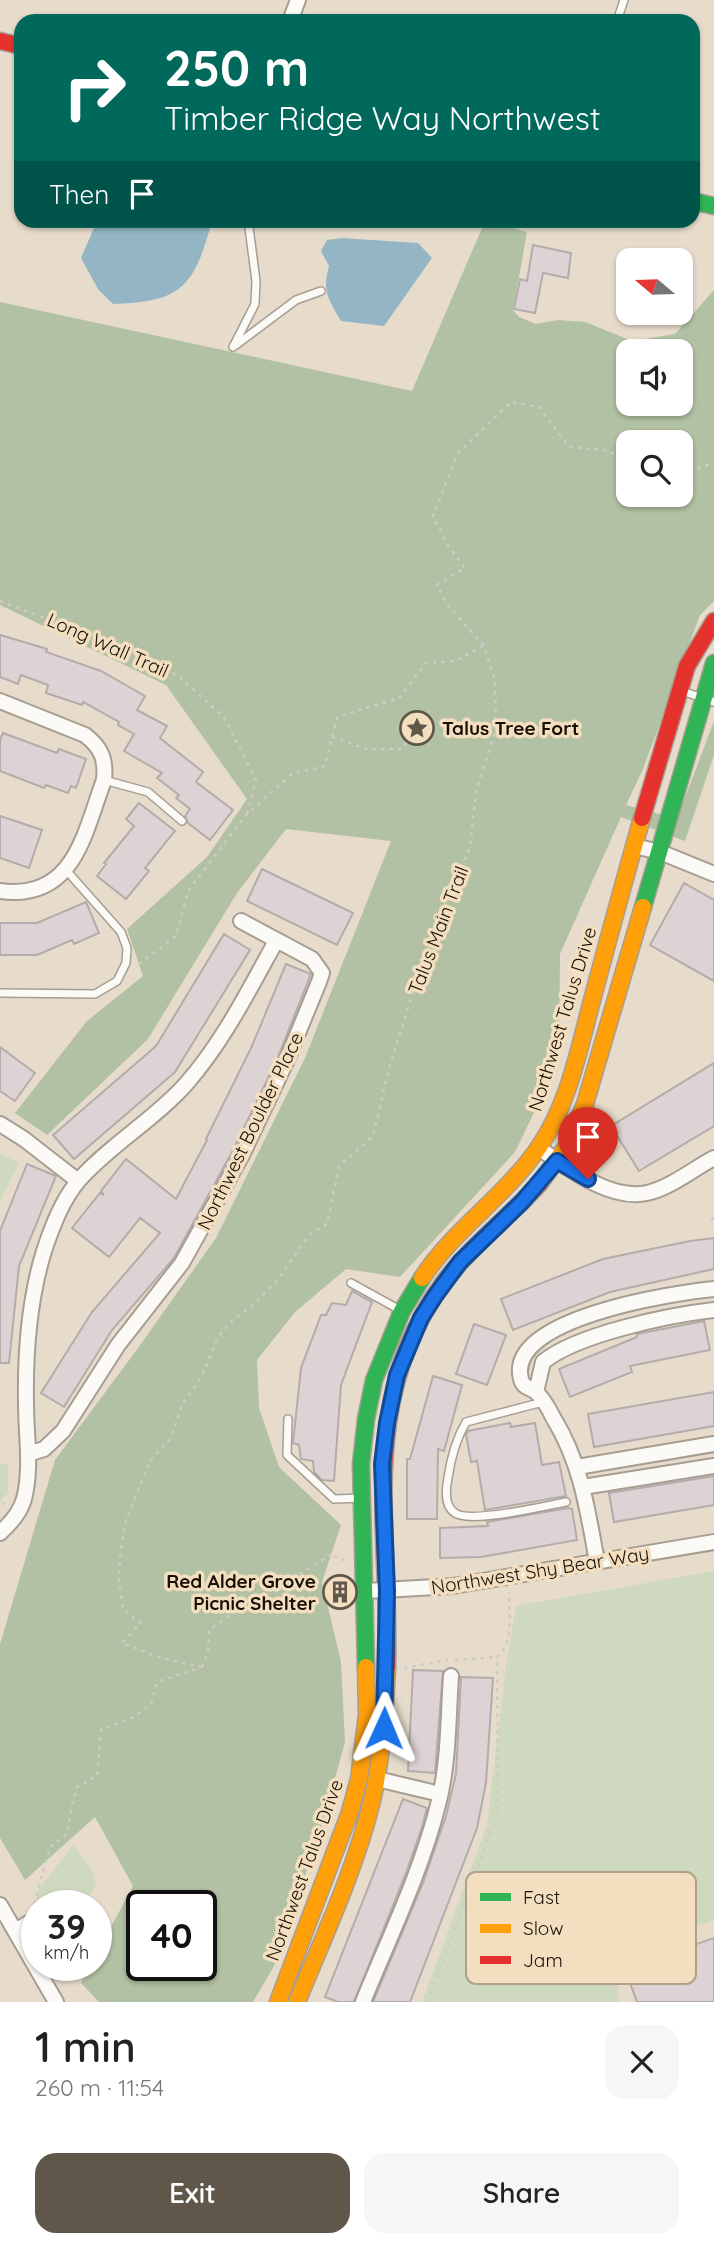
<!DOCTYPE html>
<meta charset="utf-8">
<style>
:root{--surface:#fff;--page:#f6f6f6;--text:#222;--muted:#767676;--accent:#60574b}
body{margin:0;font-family:Quicksand,sans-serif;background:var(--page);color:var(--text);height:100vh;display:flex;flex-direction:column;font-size:26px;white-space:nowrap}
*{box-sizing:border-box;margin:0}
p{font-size:23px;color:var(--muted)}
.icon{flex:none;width:38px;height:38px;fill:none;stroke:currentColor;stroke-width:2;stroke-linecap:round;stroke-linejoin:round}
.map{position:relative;height:2002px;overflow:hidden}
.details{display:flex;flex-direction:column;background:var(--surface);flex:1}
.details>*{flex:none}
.guide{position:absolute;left:14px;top:14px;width:686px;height:214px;border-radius:21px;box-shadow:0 2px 5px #0004;background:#00695c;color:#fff;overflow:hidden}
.needle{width:46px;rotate:289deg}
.tools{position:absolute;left:616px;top:248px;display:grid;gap:14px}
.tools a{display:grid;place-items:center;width:77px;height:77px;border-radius:14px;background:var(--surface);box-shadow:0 2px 5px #0004;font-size:35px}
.speed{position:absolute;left:21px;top:1890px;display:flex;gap:14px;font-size:35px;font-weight:700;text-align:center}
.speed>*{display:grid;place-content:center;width:91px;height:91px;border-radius:50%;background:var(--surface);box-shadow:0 2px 5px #0004;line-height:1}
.speed small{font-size:18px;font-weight:400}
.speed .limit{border:4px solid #111;border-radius:10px;background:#fff;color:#111}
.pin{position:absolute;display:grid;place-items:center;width:60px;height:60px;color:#fff;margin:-72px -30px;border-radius:50% 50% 50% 0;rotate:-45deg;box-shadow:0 0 7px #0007}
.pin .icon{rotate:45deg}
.me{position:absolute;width:77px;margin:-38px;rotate:1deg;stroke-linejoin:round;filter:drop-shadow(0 0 5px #0008)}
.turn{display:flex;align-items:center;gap:24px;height:147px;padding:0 35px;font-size:32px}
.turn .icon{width:91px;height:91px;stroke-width:2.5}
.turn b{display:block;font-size:49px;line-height:60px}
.then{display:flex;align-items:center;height:66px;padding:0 35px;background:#0003;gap:14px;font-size:26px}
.round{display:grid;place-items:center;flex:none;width:74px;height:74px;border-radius:21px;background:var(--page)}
.headline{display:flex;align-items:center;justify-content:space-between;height:119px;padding:0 35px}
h1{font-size:42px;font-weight:600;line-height:52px}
.primary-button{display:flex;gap:14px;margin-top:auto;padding:14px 35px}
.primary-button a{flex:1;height:80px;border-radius:21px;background:var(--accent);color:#fff;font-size:28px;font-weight:600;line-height:80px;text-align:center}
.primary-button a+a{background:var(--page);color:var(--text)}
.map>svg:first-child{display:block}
.green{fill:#cfd9c0}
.forest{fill:#b2c0a3;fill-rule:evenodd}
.water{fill:#94b6c4}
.building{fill:#ddd3d5;stroke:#b3acaa;stroke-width:2}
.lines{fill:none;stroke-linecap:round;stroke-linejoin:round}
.lane-casing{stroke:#a79e92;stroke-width:10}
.street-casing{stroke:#a79e92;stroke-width:18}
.fast-casing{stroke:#a79e92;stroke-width:19}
.slow-casing{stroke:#a79e92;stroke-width:19}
.jam-casing{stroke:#a79e92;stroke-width:19}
.path{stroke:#cecac6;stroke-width:2.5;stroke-dasharray:3.5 5;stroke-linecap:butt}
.lane{stroke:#fbfaf7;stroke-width:7}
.street{stroke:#fbfaf7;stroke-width:14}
.fast{stroke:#30b455;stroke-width:16}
.slow{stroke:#ff9f0a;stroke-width:16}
.jam{stroke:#e5322d;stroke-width:16}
.route-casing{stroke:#114b97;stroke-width:18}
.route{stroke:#1a73e8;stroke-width:12}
.labels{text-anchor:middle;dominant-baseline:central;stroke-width:7;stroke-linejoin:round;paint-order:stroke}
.street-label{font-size:19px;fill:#171006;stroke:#f3dec0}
.poi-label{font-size:19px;font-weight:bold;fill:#171006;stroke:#f3dec0;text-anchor:start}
.key{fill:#f3dec0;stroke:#b1a088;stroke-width:2}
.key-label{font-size:19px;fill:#171006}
</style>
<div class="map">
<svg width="714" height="2002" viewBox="0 0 714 2002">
<rect width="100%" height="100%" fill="#e7dccc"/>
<path class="green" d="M0,1153L19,1163L0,1202Z
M8,1463V1491L0,1502V1464Z
M714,1571V1920L620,1950L618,2002H422L487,1825L506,1665L516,1606Z
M74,1844L93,1872L96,1886L82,1906H45L36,1903L38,1890Z"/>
<path class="forest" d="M485,221L527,232L513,310L519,317L536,324L558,320L585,322L632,341L675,334L714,290V601L700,615L643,769L626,805L677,819L714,721V755L685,841L621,817L560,954L559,1061L515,1152L400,1277L346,1269L295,1312L257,1360L259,1408L279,1467L341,1525L322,1582L341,1662L345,1742L321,1829L274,1966L253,2002H99L81,1983L91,1965H96V1955L133,1886L95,1817L25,1880L0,1838V1644L55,1460L138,1348L216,1238L305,1058L391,841L286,829L237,893L148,1039L47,1135L15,1113L87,1021L143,976L127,929L207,857L247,799L166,685L0,605V302L412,391ZM628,352H681V404H628ZM628,443H681V495H628ZM142,1906H201V1965H142Z"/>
<path class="water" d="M97,221V220L212,221C194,286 183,302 113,304L98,289L81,258Z
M342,238L418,243L432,258L384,326L341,321C328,298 322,292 329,266L321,251L327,240Z"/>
<path class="building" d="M533,245L571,253L568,278L543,273L535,313L514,309L520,279L527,281Z
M0,635L47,649L46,652L101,671L145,696L137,710L167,726L160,738L203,772L196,782L233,810L210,840L188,823L185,816L190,809L176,798L179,795L157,778L162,773L124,751L134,734L118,725L119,722L83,702L82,705L46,693L48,685L21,675L18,684L0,677Z
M3,733L57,753L59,749L86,759L76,788L71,786L68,793L46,785L44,788L0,771V740Z
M139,803L175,831L145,868L149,871L126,899L97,876L106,864L104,863L134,826L126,819Z
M0,816L42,830L29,868L0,858Z
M262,869L353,913L337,945L247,901Z
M684,883L714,900V981L650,945Z
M86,902L99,933L74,944L72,940L37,955H0V923H37Z
M224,934L250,950L175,1072L74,1159L53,1135L156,1046Z
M286,964L311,974L276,1062L232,1152L174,1258L112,1330L64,1407L41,1393L92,1312L160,1233L140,1218L109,1257L72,1228L100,1193L104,1195L101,1191L126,1159L176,1199L207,1140L206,1139L252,1046Z
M0,1047L35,1073L15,1101L0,1091Z
M714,1063V1126L639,1171L611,1126Z
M27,1164L56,1176L19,1266L9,1363H0V1231Z
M714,1238V1269L610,1292L513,1330L501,1299L603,1259L690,1241Z
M352,1291L372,1302L341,1385L334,1481L322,1480L314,1472L313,1461L301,1459L299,1445L293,1443L301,1368L321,1315H326L332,1303L346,1305Z
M704,1321L710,1350L630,1366L632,1372L570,1397L559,1369L637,1337V1334Z
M474,1324L506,1335L487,1385L456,1374Z
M433,1376L462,1385L444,1451L438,1449L437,1519H407V1459H410Z
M714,1392V1426L594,1447L588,1414Z
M510,1423L511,1427L535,1423L542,1465L559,1462L566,1496L485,1510L477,1461L471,1462L466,1435L468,1431Z
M714,1476V1505L614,1522L609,1493Z
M568,1508L572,1509L577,1540L481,1557L440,1558V1528L488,1526L487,1522Z
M347,1578V1605H334V1579Z
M413,1670L443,1671L435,1773L408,1771Z
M461,1677L493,1678L486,1783L477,1828L410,2002H373L423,1883L446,1816L456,1774Z
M403,1799L427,1808L422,1827L405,1876L354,2002H338L325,1997Z
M714,1938V2002H637L625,1969Z"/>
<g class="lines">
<g class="lane-casing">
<path id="lane" d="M617,21L624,0
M236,345L296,300L321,291
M233,347L255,304L256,281L248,220
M682,691L714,702
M104,780L148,792L182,821
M0,993L95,994L117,981L126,963L127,948L121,932L66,870
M351,1283L400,1310
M543,1402L466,1422C456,1439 451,1457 448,1478C446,1488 444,1506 455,1513C470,1524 545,1506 566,1502
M288,1419L287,1455L334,1499L362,1498"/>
</g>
<g class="street-casing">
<path id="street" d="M290,21L298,0
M0,701L85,735C102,748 106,760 104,780C84,834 74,901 0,891
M634,846L660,852L714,874
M0,1124L24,1139L78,1181
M539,1148C568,1168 610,1201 647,1193C670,1188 693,1169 714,1158
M536,1392L543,1362C577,1334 670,1315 714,1310
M28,1454L44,1449L63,1431L118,1345L182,1263L242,1155L286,1062L319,982L322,973L312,959L241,921
M577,1467L714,1444
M583,1487L714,1466
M0,1533C10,1524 20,1513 24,1499C32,1468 26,1435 26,1404C25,1353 29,1300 44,1251C52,1227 62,1200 79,1180C111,1144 154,1120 186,1084C223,1042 249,990 276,941
M597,1562C588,1512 581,1463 554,1419C550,1411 543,1398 536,1392C530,1387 523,1388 521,1379C505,1318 674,1293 714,1289
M366,1591L453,1586L714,1542
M377,1779L440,1794
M0,1905L56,2002
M15,1931L37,1918
M363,2002C389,1938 421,1872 438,1805C449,1763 448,1719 451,1676"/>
</g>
<g class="fast-casing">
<path id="fast" d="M693,201L714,206
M643,907L714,663
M366,1667L361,1464L366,1419L374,1380L402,1311L422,1278"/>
</g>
<g class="slow-casing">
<path id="slow" d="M540,1183L567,1146L585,1104L643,907
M422,1278C454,1229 506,1196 539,1147C567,1107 578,1054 590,1008C607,944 624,881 642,818
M278,2002L350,1812L359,1779L367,1715L366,1667
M297,2002C324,1936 355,1870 372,1801C382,1757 385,1712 387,1667"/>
</g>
<g class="jam-casing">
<path id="jam" d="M0,41L21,46
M642,818L687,666L714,621
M387,1667C391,1531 356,1401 444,1282C472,1245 509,1217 540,1183"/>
</g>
<path class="path" d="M681,465L695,469L714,463
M0,601L123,648L178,676L224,717L256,780L247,814
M332,737L367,749H402L417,728
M139,964L176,936L188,891L247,814L292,774L325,766L337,717L399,698L426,663L455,661L483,646
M714,1218L712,1219L714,1223
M0,1494L4,1504
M455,1660L497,1657
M202,1667L161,1658L122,1643L141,1623L123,1610L119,1581L120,1557L126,1520L150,1461L171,1438L182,1405L202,1376L217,1339L229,1323L253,1305L275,1283L309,1235L327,1224L339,1166L373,1136L388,1072L411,998L434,934L470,847L476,791L496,730L495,680L484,646L446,603L437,585L465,568L447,544L433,516L457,454L511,402L539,407L569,447L604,450L628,459
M202,1667L208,1652L209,1630C249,1601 293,1580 333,1553L338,1560L347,1559
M404,1668L448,1660
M34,1904L50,1847L67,1834L72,1805L77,1787L97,1776L101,1730L134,1717L151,1704L157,1682L199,1668
M428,2002L498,1812L497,1657C514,1642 509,1613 509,1592"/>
<use href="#lane" class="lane"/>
<use href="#street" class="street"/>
<use href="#fast" class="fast"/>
<use href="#slow" class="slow"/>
<use href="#jam" class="jam"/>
</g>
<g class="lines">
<g class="route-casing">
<path id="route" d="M384,1728L387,1591L382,1464L387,1423L397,1375L421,1318L435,1296L460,1262L522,1202L557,1161L588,1179"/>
</g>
<use href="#route" class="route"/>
</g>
<defs>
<g id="sight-ring" transform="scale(1.75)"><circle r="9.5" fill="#f3dec0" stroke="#60574b" stroke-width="1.5"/><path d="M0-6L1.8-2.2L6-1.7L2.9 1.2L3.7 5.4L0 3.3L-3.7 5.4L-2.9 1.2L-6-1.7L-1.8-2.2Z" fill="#60574b"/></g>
<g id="building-ring" transform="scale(1.75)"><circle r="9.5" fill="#f3dec0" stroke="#60574b" stroke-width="1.5"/><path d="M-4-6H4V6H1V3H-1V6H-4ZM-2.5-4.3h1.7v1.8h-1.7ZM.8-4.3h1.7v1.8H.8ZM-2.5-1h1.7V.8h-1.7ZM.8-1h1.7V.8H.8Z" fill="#60574b"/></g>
</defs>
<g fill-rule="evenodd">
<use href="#sight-ring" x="417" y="728"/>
<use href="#building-ring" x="340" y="1592"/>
</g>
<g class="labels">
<g class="street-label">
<text transform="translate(108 645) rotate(24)">Long Wall Trail</text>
<text transform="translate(438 930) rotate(-69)">Talus Main Trail</text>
<text transform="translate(562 1019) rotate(-73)">Northwest Talus Drive</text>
<text transform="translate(250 1131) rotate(-64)">Northwest Boulder Place</text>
<text transform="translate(540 1570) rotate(-9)">Northwest Shy Bear Way</text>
<text transform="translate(304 1870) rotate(-70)">Northwest Talus Drive</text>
</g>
<g class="poi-label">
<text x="442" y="728">Talus Tree Fort</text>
<text x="316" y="1581" text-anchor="end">Red Alder Grove<tspan x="316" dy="22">Picnic Shelter</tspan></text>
</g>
</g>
<rect x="466" y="1872" width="230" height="112" rx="10" class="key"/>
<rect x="480" y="1893" width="31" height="8" fill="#30b455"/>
<rect x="480" y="1924" width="31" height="9" fill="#ff9f0a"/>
<rect x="480" y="1956" width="31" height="8" fill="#e5322d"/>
<g class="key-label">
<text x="523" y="1904">Fast</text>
<text x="523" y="1935">Slow</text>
<text x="523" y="1967">Jam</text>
</g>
</svg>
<div class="tools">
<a><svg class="needle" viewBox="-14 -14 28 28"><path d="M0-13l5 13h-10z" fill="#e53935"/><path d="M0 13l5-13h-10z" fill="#767676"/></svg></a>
<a><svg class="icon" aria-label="sound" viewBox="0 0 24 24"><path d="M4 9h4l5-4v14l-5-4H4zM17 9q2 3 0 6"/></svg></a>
<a><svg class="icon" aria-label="search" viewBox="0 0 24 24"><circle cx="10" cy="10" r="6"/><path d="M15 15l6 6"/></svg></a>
</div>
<div class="speed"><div>39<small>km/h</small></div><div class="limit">40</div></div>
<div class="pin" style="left:588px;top:1179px;background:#d93025"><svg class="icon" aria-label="arrive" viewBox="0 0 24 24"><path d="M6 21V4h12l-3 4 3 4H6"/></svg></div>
<svg class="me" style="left:384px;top:1728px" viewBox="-20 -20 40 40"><path d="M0-17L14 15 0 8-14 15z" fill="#1a73e8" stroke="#fff" stroke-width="4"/></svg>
<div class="guide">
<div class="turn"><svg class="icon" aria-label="right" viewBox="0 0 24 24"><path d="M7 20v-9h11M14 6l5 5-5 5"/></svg><div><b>250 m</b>Timber Ridge Way Northwest</div></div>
<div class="then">Then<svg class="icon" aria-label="arrive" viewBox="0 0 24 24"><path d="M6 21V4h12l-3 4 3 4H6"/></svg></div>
</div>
</div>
<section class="details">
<div class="headline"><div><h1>1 min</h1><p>260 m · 11:54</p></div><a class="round"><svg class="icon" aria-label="close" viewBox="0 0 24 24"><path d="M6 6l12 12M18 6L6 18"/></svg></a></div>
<div class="primary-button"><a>Exit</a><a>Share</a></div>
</section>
